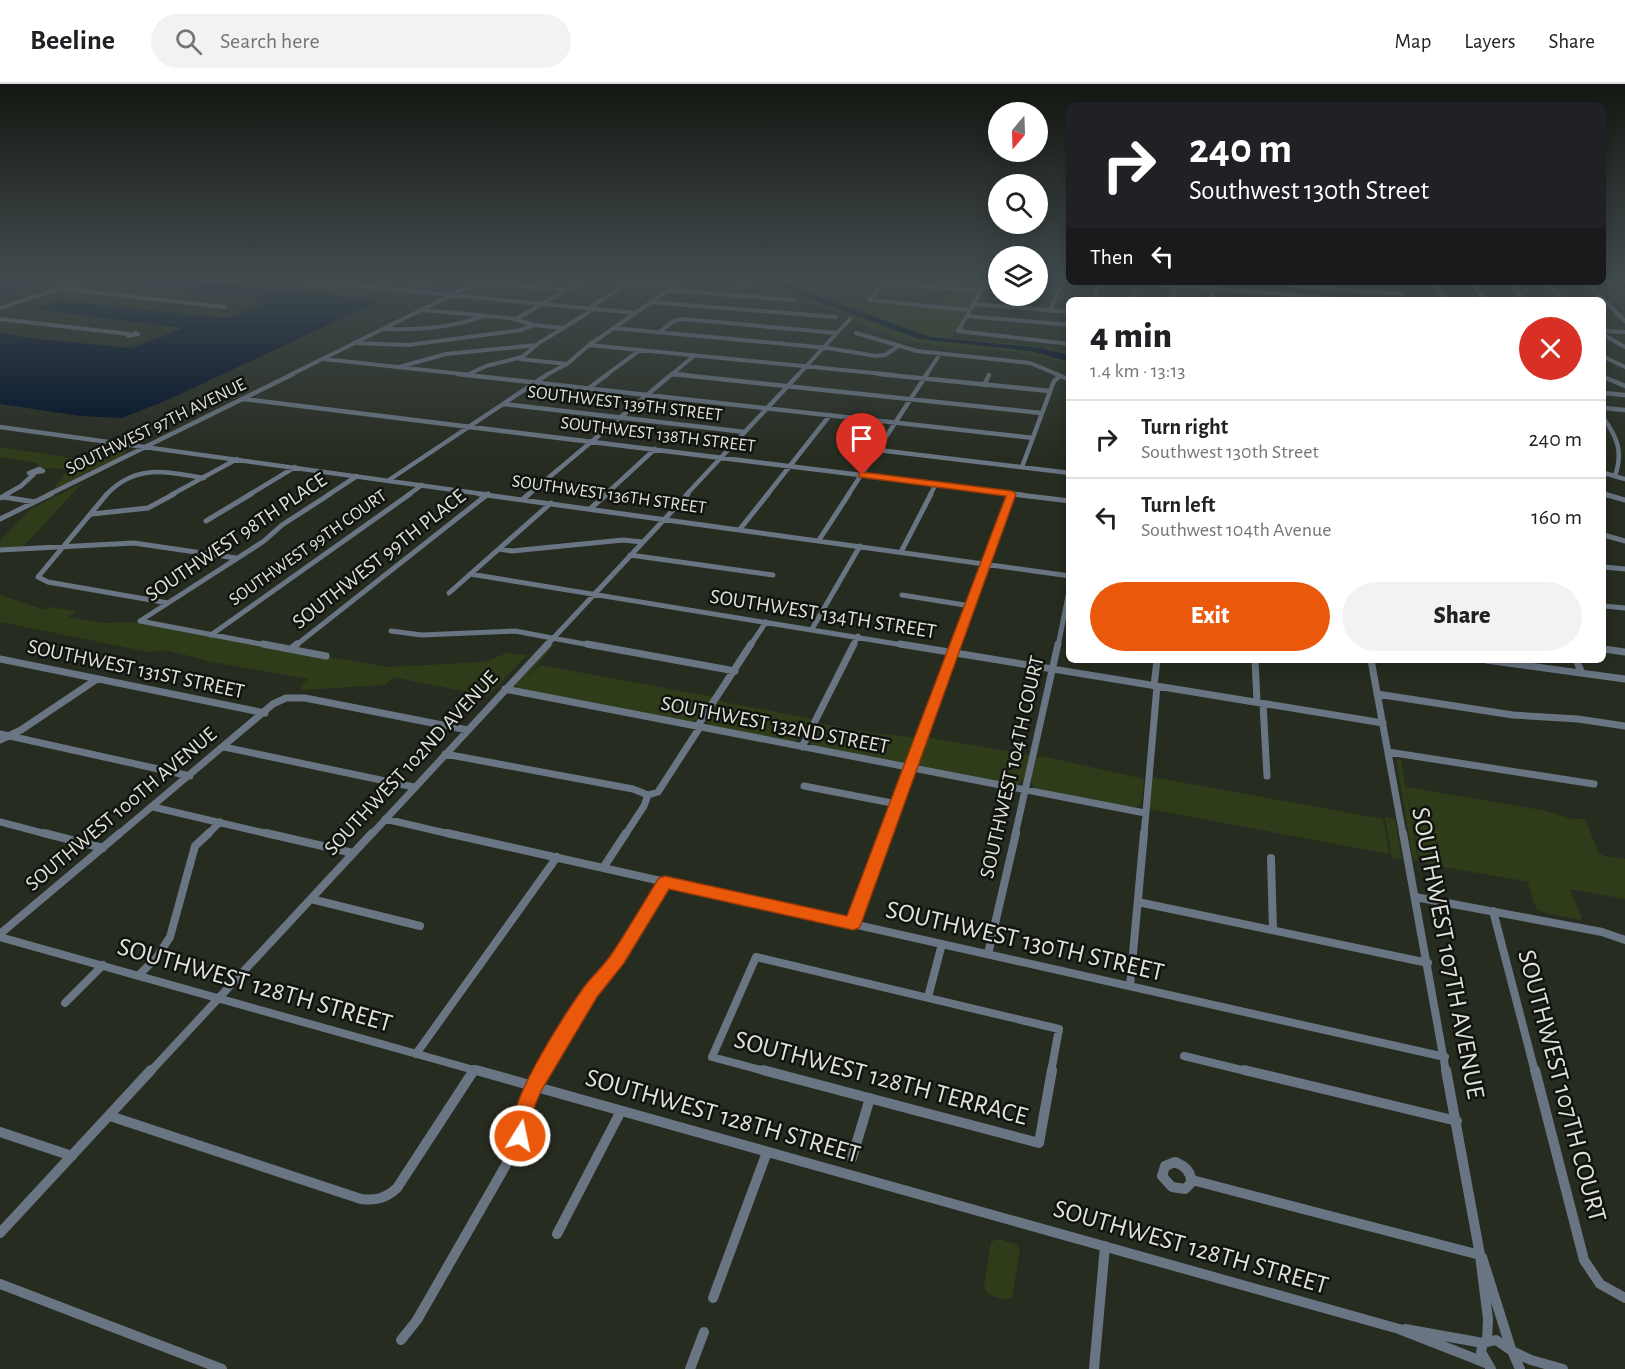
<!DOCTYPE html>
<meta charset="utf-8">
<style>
:root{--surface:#fff;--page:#f2f2f2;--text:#202124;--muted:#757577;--line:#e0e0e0;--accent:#ea580c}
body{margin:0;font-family:"Alegreya Sans",sans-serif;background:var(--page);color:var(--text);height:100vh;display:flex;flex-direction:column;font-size:22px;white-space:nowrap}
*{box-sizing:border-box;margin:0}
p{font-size:20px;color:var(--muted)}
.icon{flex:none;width:33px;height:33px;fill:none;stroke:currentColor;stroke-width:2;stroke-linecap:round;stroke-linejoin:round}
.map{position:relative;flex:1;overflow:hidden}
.drawer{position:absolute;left:1066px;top:213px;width:540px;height:366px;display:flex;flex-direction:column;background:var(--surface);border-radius:9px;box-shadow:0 3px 15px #0003}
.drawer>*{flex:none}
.top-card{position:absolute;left:1066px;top:18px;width:540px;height:183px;border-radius:9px;box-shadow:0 3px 15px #0003;background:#202124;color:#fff;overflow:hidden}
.needle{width:39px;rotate:199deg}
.fabs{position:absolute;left:988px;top:18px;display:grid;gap:12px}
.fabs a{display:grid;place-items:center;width:60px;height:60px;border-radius:50%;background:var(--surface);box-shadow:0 3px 15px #0003;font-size:30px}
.pin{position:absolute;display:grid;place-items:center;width:51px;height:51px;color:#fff;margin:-62px -26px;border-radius:50% 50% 50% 0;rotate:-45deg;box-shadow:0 0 6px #0007}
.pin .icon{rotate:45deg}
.me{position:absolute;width:66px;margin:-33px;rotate:10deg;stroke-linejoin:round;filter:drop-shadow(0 0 4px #0008)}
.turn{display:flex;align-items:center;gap:21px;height:126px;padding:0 24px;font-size:27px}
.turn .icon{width:78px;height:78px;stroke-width:2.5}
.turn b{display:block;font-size:42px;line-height:51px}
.then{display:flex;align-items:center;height:57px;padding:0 24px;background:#0003;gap:12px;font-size:22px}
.round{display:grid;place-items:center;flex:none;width:63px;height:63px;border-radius:32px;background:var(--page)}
.summary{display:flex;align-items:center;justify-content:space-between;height:102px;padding:0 24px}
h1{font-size:36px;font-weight:800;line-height:45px}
.primary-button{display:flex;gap:12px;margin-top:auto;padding:12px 24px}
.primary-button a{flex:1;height:69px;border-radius:36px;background:var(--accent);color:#fff;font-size:24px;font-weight:800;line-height:69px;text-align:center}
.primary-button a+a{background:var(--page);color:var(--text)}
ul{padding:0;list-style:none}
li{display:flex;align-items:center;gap:18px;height:78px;padding:0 24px;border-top:2px solid var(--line)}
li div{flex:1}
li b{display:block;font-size:22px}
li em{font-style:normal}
header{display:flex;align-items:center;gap:36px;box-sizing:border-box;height:84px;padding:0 30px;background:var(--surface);border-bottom:2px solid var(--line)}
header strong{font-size:28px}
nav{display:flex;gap:33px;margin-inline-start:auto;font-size:21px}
.search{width:420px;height:54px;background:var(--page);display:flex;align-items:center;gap:15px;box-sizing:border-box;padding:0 21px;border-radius:33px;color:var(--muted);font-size:22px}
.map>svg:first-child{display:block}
.green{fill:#2f3c19}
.water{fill:#000f29}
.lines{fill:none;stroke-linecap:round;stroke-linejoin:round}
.minor-far5{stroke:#697583;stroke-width:4}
.minor-far4{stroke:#697583;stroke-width:4.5}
.minor-far3{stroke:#697583;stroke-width:5}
.minor-far2{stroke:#697583;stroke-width:7}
.minor-far1{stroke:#697583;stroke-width:8}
.minor{stroke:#697583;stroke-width:10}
.major{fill:#a8c0de;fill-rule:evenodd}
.route{fill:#ea580c;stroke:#983908;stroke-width:1.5}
.labels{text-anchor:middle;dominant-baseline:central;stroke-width:5;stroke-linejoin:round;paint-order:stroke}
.far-street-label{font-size:18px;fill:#dfe3db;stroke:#11140e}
.street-label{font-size:21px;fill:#dfe3db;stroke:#11140e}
.near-street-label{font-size:26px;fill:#dfe3db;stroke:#11140e}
</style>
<header>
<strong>Beeline</strong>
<div class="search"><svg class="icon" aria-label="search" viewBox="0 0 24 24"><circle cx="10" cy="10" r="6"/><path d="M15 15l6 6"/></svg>Search here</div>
<nav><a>Map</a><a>Layers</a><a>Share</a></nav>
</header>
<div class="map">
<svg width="1625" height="1285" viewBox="0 0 1625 1285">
<rect width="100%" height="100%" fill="#272c20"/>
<path class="green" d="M749,195H758L919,255L1031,267L1069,278V282C1026,262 974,267 927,260C897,255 861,240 837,228Z
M771,195H778L848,221L860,218L962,227L966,228L951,254L1037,262L1069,268V271L1041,264L930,253Z
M978,208L970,222H936L940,220L948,209L975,212Z
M0,363L84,376L109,364L127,368L116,376L37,415L31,416L53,405L69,385L40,384L37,379L0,373Z
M82,399L23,463L0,465V457L29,426Z
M0,511L45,526L50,523L76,527L68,533L103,539L136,538L387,583L484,578L507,569L527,571L488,612L393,593L385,601L302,606L300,603L308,595L213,578L166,566L149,568L0,538Z
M556,559L524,596L540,581L714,613L699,634L690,638L516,605V598L550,561Z
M719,617L812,635L803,653L792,658L709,641L707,636Z
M818,639L858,647L918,654L910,675L906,679L812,662L810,654Z
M926,653L1030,671L1024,696L1015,702L920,682L918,675Z
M1041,672L1144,695L1141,720L1133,724L1035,705L1031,697L1036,674Z
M1396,674L1401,676L1418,777H1413Z
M1152,693L1383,735L1389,770L1149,725Z
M1406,703L1547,727L1572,735H1585L1599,769L1604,772L1625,775V815L1570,805L1582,834L1580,836L1541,828L1536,824L1528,800L1530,798L1420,779Z
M1385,733L1395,735L1402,775L1392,774Z
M998,1155L1016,1160L1020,1166L1012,1213L1006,1216L989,1211L984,1204L991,1158Z"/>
<path class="water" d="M2,195H51L0,212Z
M121,195L178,196L363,214L377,218L165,317L122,334L80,332L0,320V249L38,255L131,264L183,244L33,225L51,218L64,217L222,234L231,233L270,217L115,198Z
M758,195H771L930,253L1041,264L1069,271V278L1031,267L919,255Z"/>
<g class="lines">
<path class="minor-far5" d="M288,195L636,229
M609,195L675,201
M722,195L750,199
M887,195L869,216L969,226
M988,195L958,247L1070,260
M1604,196L1625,197
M478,198L566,206
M1129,198L1296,211
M1256,198L1294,201
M1374,198L1398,200
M1435,198L1445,216
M1472,198L1484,216
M1509,198L1524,216
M1547,198L1563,216
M1586,198L1625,237
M884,199L981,207
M369,202L384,195
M1294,202L1403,210
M56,204L225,223
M410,206L434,195
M668,206L794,216
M1297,212L1345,216
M1094,216L1100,198
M1133,216L1137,198
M1173,216L1175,201
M1212,216L1213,204
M650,218L836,233
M973,220L1070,228
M1012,223L1018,212
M0,224L87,195
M589,224L632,197
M423,226L510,234L534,241L563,244
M1050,227L1063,195
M967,232L1070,241
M0,235L129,250
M516,235L585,195
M613,244L828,264L876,272L885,271L897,263
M385,245C418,246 453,244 483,232
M1604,247L1625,248
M136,249L138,250L128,252Z
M658,249L674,237L683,235L837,249
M856,249L917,267L1030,279L1059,291
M1604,251L1625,263
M356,259L408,261L521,246L534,241
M589,261L894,291
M1604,273L1625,283
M324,275L471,291
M520,275L567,280
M399,283L446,270L537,261
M673,290L687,291
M290,291L484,195
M467,291L486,282L522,273L539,259L594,225
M546,291L567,280L589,261L685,195
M606,291L640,266
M671,291L695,271
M798,291L850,235
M926,291L940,270"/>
<path class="minor-far4" d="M458,290L1033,354
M673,290L1041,329
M879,290L1050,307
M1056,290L1070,296
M1604,293L1625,302
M984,301L989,291
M589,304L608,290
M1604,309L1625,311
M243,315L1023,411
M503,320L745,348
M1604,324L1625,326
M1604,335C1618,354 1623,369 1615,392
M0,343L490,411
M878,366L1070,389
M1022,383L1054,297L1060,292
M39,385L43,387L29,389Z
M1604,389L1625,395
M389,396L548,290
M1604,410L1608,411
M5,411L21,402L34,390
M48,411L293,290
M106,411C136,379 166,388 204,394
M171,411L237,375
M249,411L295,383
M328,411L357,392
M408,411L422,401
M528,411L672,290
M605,411L655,365
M686,411L799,290
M767,411L830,331
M848,411L927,290
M930,411L936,400"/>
<path class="minor-far3" d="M107,410L38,493L48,498L168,519
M479,410L1070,492
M1011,410L1070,417
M1604,410L1625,416
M3,413L35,418
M0,414L8,410
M523,415L529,410
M591,424L607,410
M92,430L148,424L174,410
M0,435L51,410
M206,437L251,410
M740,445L768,410
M1604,451L1625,457
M819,456L849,410
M499,465L512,467L623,456L642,458
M0,466L134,459L236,474
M901,468L931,410
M630,471L773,491
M1604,483L1625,485
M470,490L909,562
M449,509L551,419
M902,511L971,522
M1604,522L1625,524
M812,545L860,462
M391,547L422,551L515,547L595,562
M211,551L410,410
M271,562L140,537L264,457L282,441L330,410
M295,562L488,410
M546,562L688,410
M750,562L766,538
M853,562L858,552
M956,562L1012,410
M1058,562L1070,502"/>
<path class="minor-far2" d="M263,560L326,572
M587,560L735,587
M900,560L1383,639
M291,565L297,560
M1604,565L1625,568
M0,575L265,629
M1255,576L1257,618
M1371,576L1403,751
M1486,576L1625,595
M1576,576L1582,589
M1154,602L1157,576
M505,605L1145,729
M1377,610L1513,631L1578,635L1625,642
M1263,620L1267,692
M697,643L751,560
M0,650L190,692
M0,656L21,646L97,595
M224,663L414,703
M802,663L854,560
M1388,668L1594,700
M445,670L633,705L648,711
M804,702L897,720
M648,711L658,708L700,643
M153,723L273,751
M385,735L454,751
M0,738L50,751
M118,751L273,620L286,614H305L468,646
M207,751L220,738
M371,751L548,560
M625,751L644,722L648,711
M886,751L956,560
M1015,751L1058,560
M1144,751L1157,602"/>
<path class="minor-far1" d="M44,749L103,764
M266,749L353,769
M447,749L1445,973
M1403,749L1446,988
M1271,774L1273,846
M603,784L626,749
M1415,813L1602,848L1625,856
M311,815L420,842
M1138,818L1428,879
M1493,827L1535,988
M853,840L887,749
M0,850L120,749
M0,853L481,988
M988,870L1016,749
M139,891L157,873L170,853L195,762L209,749
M1130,902L1144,749
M928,913L942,860
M65,919L103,881
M416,970L557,773
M1184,972L1250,988
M150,988L372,749
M543,988L590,908L618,875L665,798
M768,988L712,973L756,873L1059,945L1051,988"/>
<path class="minor" d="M476,986L1399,1245L1486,1279
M763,986L1039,1059L1052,986
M1244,986L1457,1037
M1446,986L1480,1171L1488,1235L1487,1257
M1535,986L1584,1176L1600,1200L1625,1214
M110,1032L361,1115C376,1117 386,1114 397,1104L474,986
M0,1048L72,1072
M852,1074L870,1014
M1175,1078C1185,1082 1192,1088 1191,1099L1185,1105L1172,1103L1162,1092L1165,1082Z
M1192,1096L1480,1171
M0,1149L151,986
M557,1150L621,1027
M1482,1173L1511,1265
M0,1200L222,1285
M713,1214L767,1068
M1405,1245L1483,1259
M401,1256L417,1236L514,1067L522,1046L525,1021L544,986
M1514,1268L1531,1276L1563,1285
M690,1285L704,1248
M1094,1285L1105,1162
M1491,1285L1481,1268L1483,1259L1496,1256L1512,1267L1520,1285"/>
<path class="major" d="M1612,195H1625V197Z"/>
</g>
<linearGradient id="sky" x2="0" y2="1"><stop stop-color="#151812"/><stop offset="0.52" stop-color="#414b4e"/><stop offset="1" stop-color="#414b4e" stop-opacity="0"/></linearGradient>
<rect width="1625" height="375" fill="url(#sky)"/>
<path class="route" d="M862,388L1012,407L1016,410L861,840L859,844L853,846L669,805L624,879L597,913L541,1007L535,1021L527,1058L520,1061L513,1058C499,1029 565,930 584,903C593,891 605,881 613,868C629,844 644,818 659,794L665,792L847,832L1006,412L859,393V389Z"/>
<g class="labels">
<g class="far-street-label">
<text transform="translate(625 320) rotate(7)">SOUTHWEST 139TH STREET</text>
<text transform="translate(156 343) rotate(-26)">SOUTHWEST 97TH AVENUE</text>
<text transform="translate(658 351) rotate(7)">SOUTHWEST 138TH STREET</text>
<text transform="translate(609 411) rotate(8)">SOUTHWEST 136TH STREET</text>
<text transform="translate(308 464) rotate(-35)">SOUTHWEST 99TH COURT</text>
</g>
<g class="street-label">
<text transform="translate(236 453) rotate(-34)">SOUTHWEST 98TH PLACE</text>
<text transform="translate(379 475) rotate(-38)">SOUTHWEST 99TH PLACE</text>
<text transform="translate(823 530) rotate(9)">SOUTHWEST 134TH STREET</text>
<text transform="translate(136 585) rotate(12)">SOUTHWEST 131ST STREET</text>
<text transform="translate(775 641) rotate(11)">SOUTHWEST 132ND STREET</text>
<text transform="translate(411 679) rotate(-47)">SOUTHWEST 102ND AVENUE</text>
<text transform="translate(1012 683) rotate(-77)">SOUTHWEST 104TH COURT</text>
<text transform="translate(121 725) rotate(-40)">SOUTHWEST 100TH AVENUE</text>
</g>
<g class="near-street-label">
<text transform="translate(1025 857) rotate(13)">SOUTHWEST 130TH STREET</text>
<text transform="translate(1448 869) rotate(79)">SOUTHWEST 107TH AVENUE</text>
<text transform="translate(255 901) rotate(16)">SOUTHWEST 128TH STREET</text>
<text transform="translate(881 994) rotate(15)">SOUTHWEST 128TH TERRACE</text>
<text transform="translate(1562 1002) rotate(75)">SOUTHWEST 107TH COURT</text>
<text transform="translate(723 1032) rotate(16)">SOUTHWEST 128TH STREET</text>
<text transform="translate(1191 1163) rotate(16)">SOUTHWEST 128TH STREET</text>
</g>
</g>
</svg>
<div class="fabs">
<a><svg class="needle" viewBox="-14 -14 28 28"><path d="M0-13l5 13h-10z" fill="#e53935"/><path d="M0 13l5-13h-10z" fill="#757577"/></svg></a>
<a><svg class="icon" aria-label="search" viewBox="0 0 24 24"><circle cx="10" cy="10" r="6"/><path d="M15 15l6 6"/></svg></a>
<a><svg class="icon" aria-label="layers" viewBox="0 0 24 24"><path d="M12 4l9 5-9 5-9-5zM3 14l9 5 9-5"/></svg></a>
</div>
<div class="pin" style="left:862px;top:391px;background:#d93025"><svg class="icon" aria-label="arrive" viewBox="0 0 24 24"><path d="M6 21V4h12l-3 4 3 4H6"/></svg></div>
<svg class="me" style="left:520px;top:1052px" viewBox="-20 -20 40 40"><circle r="17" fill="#ea580c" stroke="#fff" stroke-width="3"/><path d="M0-11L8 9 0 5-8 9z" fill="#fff"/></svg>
<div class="top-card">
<div class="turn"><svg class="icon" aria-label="right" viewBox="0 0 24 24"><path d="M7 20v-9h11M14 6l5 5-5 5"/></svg><div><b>240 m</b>Southwest 130th Street</div></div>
<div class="then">Then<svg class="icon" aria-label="left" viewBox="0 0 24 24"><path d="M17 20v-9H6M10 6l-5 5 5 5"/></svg></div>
</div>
<section class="drawer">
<div class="summary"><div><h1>4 min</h1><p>1.4 km · 13:13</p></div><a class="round" style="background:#d93025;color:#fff"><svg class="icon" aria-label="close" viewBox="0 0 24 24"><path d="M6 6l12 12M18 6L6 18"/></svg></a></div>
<ul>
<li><svg class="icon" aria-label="right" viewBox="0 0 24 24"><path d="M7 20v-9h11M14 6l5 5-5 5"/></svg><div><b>Turn right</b><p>Southwest 130th Street</p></div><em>240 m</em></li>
<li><svg class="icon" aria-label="left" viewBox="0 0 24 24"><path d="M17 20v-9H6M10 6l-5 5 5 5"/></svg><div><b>Turn left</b><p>Southwest 104th Avenue</p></div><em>160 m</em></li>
</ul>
<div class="primary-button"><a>Exit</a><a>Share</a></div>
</section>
</div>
